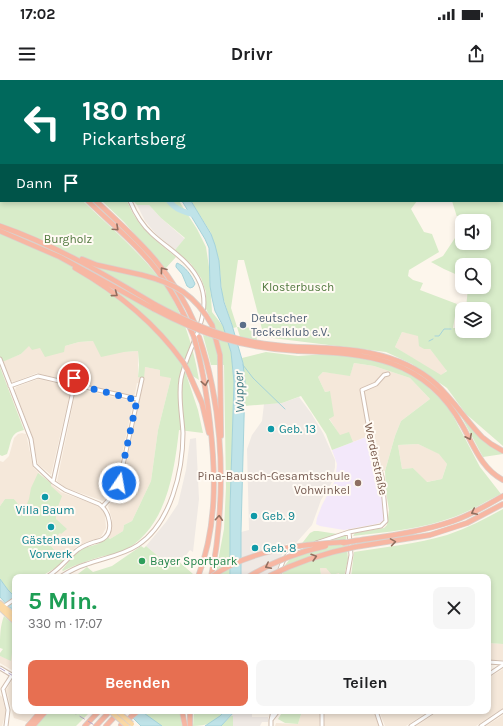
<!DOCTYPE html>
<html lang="de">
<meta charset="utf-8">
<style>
:root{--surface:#fff;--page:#f6f6f6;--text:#202124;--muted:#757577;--accent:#e76f51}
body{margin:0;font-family:Karla,sans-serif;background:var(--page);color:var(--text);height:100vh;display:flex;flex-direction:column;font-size:15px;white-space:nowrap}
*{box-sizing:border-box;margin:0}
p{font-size:13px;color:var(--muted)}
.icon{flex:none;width:22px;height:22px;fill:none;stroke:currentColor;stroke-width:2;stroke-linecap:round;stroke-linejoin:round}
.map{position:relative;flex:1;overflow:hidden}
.details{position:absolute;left:12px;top:494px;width:479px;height:140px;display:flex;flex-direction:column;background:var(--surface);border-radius:8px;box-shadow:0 2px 6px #0003}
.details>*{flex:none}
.guide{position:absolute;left:0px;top:0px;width:503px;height:122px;box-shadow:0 2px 6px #0003;background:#00695c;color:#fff;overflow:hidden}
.buttons{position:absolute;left:455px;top:134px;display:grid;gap:8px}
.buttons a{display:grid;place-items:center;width:36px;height:36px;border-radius:8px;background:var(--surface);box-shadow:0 2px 6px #0003;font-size:20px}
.pin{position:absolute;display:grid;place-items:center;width:34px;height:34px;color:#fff;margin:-17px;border:2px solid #fff;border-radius:50%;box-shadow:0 1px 4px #0007}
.me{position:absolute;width:44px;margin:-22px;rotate:12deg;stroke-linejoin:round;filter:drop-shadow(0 0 3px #0008)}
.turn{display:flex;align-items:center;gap:14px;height:84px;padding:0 16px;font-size:18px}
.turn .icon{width:52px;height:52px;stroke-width:2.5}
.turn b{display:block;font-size:28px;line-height:34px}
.then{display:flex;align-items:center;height:38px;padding:0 16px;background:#0003;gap:8px;font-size:15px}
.round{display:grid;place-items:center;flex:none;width:42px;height:42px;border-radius:8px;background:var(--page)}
.head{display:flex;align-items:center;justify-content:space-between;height:68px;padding:0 16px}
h1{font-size:24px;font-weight:700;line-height:30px;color:#1e9e55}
.primary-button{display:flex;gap:8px;margin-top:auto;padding:8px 16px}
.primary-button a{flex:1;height:46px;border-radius:8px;background:var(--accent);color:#fff;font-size:16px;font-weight:700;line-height:46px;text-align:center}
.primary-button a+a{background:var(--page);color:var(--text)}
.status{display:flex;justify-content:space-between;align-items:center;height:28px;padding:0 20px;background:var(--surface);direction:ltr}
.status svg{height:11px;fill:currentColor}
header{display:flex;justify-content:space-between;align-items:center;height:52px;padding:0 16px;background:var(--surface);font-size:18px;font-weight:700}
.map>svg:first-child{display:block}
.residential{fill:#f5e8da}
.industrial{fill:#efe9e4}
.education{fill:#f3e8fa}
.green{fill:#d8ecc9;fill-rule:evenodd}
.water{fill:#bfe3e8;stroke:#a5d3da}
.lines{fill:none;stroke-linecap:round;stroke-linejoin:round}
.stream{stroke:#a5d3da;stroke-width:1}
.river{stroke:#bfe3e8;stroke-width:5.5}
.minor-casing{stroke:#d1beb0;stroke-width:5}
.major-casing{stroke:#dad1cd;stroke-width:6}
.highway-casing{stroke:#dad1cd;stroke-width:6}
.minor{stroke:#fff;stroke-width:3}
.major{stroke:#fbd9a5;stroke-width:4}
.highway{stroke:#f7b7a3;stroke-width:4.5}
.rail{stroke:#b9a8c9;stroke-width:1;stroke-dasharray:6 4;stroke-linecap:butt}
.major-bridge-casing{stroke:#dad1cd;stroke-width:6;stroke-linecap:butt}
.highway-bridge-casing{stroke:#dad1cd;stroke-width:6;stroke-linecap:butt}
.major-bridge{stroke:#fbd9a5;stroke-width:4}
.highway-bridge{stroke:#f7b7a3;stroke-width:4.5}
.oneway{stroke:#936e5e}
.route{stroke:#1a73e8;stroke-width:7;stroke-dasharray:0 12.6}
.service-dot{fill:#5c6f8a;stroke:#fffaf3;stroke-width:1.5}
.culture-dot{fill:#0f9aa8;stroke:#fffaf3;stroke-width:1.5}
.education-dot{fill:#8d6e63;stroke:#fffaf3;stroke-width:1.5}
.leisure-dot{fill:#2e9e5b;stroke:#fffaf3;stroke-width:1.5}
.labels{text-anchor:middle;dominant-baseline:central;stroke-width:4;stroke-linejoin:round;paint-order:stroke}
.park-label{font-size:12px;fill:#537a41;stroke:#fffaf3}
.service-label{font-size:12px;fill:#4e5e75;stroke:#fffaf3;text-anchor:start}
.culture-label{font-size:12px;fill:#0d838f;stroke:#fffaf3;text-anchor:start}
.street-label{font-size:12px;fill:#7a5c4d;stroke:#fffaf3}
.education-label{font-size:12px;fill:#785e54;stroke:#fffaf3;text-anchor:end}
.leisure-label{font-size:12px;fill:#27864d;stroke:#fffaf3;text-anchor:start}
.water-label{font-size:13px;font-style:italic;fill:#437c86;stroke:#fffaf3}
</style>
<div class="status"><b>17:02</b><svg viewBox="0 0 49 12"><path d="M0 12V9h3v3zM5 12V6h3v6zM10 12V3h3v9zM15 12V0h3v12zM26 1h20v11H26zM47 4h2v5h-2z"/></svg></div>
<header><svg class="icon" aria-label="menu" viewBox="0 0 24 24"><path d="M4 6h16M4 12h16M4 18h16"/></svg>Drivr<svg class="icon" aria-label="share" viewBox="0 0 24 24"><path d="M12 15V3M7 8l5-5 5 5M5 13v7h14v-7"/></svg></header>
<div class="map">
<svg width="503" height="646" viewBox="0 0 503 646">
<rect width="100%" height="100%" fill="#fdf6ec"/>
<path class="residential" d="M402,252L418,255L424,269H430L447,290L441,296L395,267Z
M93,261L124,272L138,271V297L145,287L160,290L171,298L158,350L151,401L132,441L124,445L123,451L110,459L108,457L112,449V439L108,426L117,415L122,404L143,304L137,303L135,314L132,316L84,304L81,298L76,295L71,296L66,300L37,293L14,302L11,301L3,281L21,274L29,265L40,267L65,266L79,262Z
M354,283L374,286L410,298L430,319L401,341L395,356L385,391L381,392L371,355L353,362L349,353L340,356L329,338V311L325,312L318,297L323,292L350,295Z
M38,299L65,305L66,309L70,313L51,395L38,384L32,355L15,310L16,307Z
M83,310L131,321L133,324L115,406L110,415L103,421L66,408L57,401L75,314L79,313Z
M22,353L26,354L27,358L33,387L46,400L61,412L96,425L101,429L105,434L106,448L101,457L87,462L76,467L65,480L56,472L44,458L14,419H5L0,426V381L3,382L9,376L14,358L18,354Z
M418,364L440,374L447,384L442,399L426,402L413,388L402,389L398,365Z
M320,488H326L339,493L340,497H319L321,495Z
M488,563L503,564V580H488Z
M12,572H15V592L0,583V576L6,578Z
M503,589V628L476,646H416L439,631H488V598Z
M12,600L15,602V631H37L27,642L14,638L6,610Z
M0,615L2,617L6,632L2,646H0Z
M302,631H320L319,646H275L276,643L298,644Z
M325,631H373L379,646H324Z
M379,631H429L406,646H385Z
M503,635V646H486Z"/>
<path class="industrial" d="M137,125H149L161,138L185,159L175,170L156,154L145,141Z
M299,317L311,333L323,353L335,380V387L332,402L321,420L312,445L296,463L286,464L278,485V497H241V452L249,450L247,369L252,355L262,341L264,324L282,323Z
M196,358L199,419L193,472L190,470L180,483L177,480L171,487L146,466L166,442L178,424L186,390L190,359Z
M235,631H252V637H268V642H262L260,646H233V637L231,636Z"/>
<path class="education" d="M369,356L380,395L383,417L384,441L376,444L344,450L320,446L316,444L317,438L322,425L335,401L337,384L332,370Z"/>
<path class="green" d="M126,0H503V366L466,334L447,308L412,284L386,272L264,257L244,180H238L231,228L237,247L255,248L257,260L240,257L237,247L233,248L222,214L219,180L211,153L191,121H417L411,129L424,152L432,154L439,172L409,190L408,196L413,200L423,203L420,210L457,224L453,248H458L460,231H462V251H484V229H466L468,207H484V185H462V197L444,189L431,182L443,176L455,158L457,137L452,121H502V1ZM462,141H484V163H462ZM402,252L418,256L419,266L424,269H430L447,291L441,295L395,267Z
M0,4L1,121H83C108,145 135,168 156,194C180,224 193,262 199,300L185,291L198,330L203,353L179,350C174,394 166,451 121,472C115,475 107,475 100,477C87,481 75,485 63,491L62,490L74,475L84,468L98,464L108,457L110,459L123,451L124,445L132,441L151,401L158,350L171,298L160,296V290L145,287L144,299L138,297L139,285L138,271L124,272L101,277L93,261L79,262L65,266L64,272L45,277L40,268L32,270L29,266L21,274L0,283Z
M102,121H127C138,148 154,159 176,177L165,189L124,142Z
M133,121H179L197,149L206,167L209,187L212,232L223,246L231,272L234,302L230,428V497H215L224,449L226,407L224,285H211L203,255L219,260L214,244L206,229V212L201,198L191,184L175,170L185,158L161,138L149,125H137Z
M266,272L298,276L326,274L364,278L394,284L417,297L448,326L480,387L501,414C485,422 470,431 454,437C422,449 387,452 353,456L355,453L378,449L384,448L387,445L389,430L386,412L385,391L395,356L401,341L430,319L410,298L374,286L354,283L350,296L323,292L318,297L325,312L330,311L334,336L329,339L340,355L349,352L353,362L332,370L326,354L301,316L282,323L244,326L245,307L242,278ZM418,364L439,374L447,384L442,399L427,402L413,388L402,389L398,365Z
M0,287L24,350C9,353 12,362 7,374L2,376L0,375Z
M69 305a5 5 0 1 1 10 0a5 5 0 1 1-10 0Z
M460,334L483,359L503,374L483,377Z
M38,393L51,403V406L62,416L56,432V439L67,449L61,454L60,453L50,463L46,459V460L56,472L65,480L57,487L40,497H15L14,516L8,510L0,499V426L5,419H14L24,431L29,419L31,408Z
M503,429V564L488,563V497H351L354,472C385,467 417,464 447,455C467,448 485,439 503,429Z
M314,451H318L344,455L346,456L348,479L344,497H340L339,493L332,495L326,488H320L321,495L319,497H283L282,489L310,453Z
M141,466L144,468L146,466L171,487L177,480L193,494L190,497H74L87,487L93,492L112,486Z
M4,536L15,546V572L12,573L11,581L0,576V573L3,569L0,568C0,557 0,546 4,536Z
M48,631H91L76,646H36Z
M143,631H180L182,646H162L148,637Z
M194,631H225C217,642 206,646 193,646Z
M283,631H302L298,644L285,643L278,639Z
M231,636H233V646H221Z"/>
<path class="water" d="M182,121H191L211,154L215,165L219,181L221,207L224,222L232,245L243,283L245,302L241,452V497H230V428L234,302L231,272L223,246L215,231L212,218L210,206L209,168L205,159Z
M177,183C185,186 192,196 195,204L193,207L190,208L187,206L182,194L176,187V185Z
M0,499L8,510L15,517V530L9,527L0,517Z
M126,631H141L162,646H141Z
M225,631H235L221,646H205L220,636Z"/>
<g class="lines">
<path class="stream" d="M0,121H1
M435,256H439L444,249H451
M429,261L433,259
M243,285L253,298L285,329"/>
<path class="river" d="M169,121C176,130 184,132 195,135"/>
<g class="minor-casing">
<path id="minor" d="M0,279L31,359L35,385L53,402L65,410L99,424C109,431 115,451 103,459C100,461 97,461 94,462C88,464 80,467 75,472C64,482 61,488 47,497
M67 305a7 7 0 1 1 14 0a7 7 0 1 1-14 0Z
M10,306L38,296L68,303
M81,306L137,319
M53,402L73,311
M103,426L115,413L119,403L142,299
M316,463L349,452
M60,497C68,492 77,487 87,484C104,478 123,475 138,465C171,443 183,391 183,353C182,335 178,317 181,299C187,267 214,236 200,203C191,181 168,169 152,154C142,145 135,133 130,121
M280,497C278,488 285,475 293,470C296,469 300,468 303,467
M347,497L351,475L349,452L381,446L386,441L382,397L370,355L362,310L376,304L384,295L388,294
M3,527L15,519
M488,582L503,583
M0,588L15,597
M488,595L503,585
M376,631L381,646
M271,640L273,631
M6,646L8,630L3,609L12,595
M271,646V640L278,631
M322,646V631
M411,646L434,631
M481,646L503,631"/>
</g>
<g class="major-casing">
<path id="major" d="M0,523L15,536
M0,528L15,542"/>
</g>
<g class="highway-casing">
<path id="highway" d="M2,0V1
M9,0V1
M88,121C106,139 126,155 143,174C166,198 181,226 194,257
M96,121C139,161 172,190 196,246
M0,146C55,165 106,195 156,225
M0,151L60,177L154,229
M82,179L97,185L142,195
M75,188C117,212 155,243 183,282
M212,245L220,275L221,356
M199,257C221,321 225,394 217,461C216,473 213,485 211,497
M196,265C203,290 207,317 210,343C216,395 217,447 198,497
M298,267C347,268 398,270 436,304C453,320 466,340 482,357L491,364L503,371
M298,271C367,273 425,278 462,345C474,366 481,388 503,400
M187,289L202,323L209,353
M354,461C387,456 421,452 453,441C471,435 487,425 503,416
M355,467L430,455L467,443L503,424
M182,631L185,646
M121,645L138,631
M28,646L41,631
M33,646L46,631
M85,646L99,631
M96,646L110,631
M106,646L120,631
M190,646V631"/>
</g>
<use href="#minor" class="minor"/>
<use href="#major" class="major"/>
<use href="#highway" class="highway"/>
<path class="rail" d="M0,588L15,597
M71,631L96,646"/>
<g class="major-bridge-casing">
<path id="major-bridge" d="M110,631L127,646
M117,631L132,644"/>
</g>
<g class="highway-bridge-casing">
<path id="highway-bridge" d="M142,195C175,203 195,215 212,245
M156,225C206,252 241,264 298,267
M154,229C203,255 242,268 298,271
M194,257L196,265
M183,282L187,289
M343,463L354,461
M269,496C297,482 324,473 355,467
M211,497C249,470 300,464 345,462
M248,497C272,482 298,472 326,466"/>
</g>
<use href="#major-bridge" class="major-bridge"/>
<use href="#highway-bridge" class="highway-bridge"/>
</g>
<defs><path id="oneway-chevron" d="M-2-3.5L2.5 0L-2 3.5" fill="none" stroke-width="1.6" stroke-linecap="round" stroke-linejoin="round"/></defs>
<g class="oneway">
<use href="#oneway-chevron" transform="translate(116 148) rotate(43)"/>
<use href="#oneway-chevron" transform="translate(163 190) rotate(-127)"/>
<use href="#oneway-chevron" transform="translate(115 214) rotate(37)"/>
<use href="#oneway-chevron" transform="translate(205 303) rotate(80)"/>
<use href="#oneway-chevron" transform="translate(469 357) rotate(64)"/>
<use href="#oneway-chevron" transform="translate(474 432) rotate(154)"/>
<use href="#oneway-chevron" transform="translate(219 438) rotate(-86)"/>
<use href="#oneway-chevron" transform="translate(393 462) rotate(-9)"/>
<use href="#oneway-chevron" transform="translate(314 477) rotate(-17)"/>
<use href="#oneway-chevron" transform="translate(268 486) rotate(153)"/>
</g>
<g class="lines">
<path class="route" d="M74,298L79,300L81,306L137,320L119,403"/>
</g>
<circle class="service-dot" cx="243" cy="245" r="4"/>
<g class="culture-dot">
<circle cx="271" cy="349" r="4"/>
<circle cx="45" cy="417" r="4"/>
<circle cx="254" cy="436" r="4"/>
<circle cx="51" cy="447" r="4"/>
<circle cx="255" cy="468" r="4"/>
</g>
<circle class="education-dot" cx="358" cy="403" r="4"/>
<circle class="leisure-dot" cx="142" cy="481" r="4"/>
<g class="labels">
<g class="park-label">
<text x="68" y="159">Burgholz</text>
<text x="298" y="207">Klosterbusch</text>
</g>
<g class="service-label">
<text x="251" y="238">Deutscher<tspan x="251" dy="14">Teckelklub e.V.</tspan></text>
</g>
<g class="culture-label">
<text x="279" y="349">Geb. 13</text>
<text x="45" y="430" text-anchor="middle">Villa Baum</text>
<text x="262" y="436">Geb. 9</text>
<text x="51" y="460" text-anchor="middle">Gästehaus<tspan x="51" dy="14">Vorwerk</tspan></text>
<text x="263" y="468">Geb. 8</text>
</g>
<g class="street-label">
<text transform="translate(376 379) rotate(78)">Werderstraße</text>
</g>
<g class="education-label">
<text x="350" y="396">Pina-Bausch-Gesamtschule<tspan x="350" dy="14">Vohwinkel</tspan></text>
</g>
<g class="leisure-label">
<text x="150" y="481">Bayer Sportpark</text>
</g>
<g class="water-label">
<text transform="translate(239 312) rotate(-92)">Wupper</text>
</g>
</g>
</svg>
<div class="buttons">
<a><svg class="icon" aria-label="sound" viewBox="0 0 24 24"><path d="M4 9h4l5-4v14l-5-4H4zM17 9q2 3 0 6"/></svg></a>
<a><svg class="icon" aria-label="search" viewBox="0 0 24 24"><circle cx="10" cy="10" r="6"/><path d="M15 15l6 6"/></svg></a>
<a><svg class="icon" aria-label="layers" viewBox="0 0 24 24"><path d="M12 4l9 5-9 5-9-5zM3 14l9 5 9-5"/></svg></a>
</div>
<div class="pin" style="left:74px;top:298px;background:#d93025"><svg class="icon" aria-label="arrive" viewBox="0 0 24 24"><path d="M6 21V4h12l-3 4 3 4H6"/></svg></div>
<svg class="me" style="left:119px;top:403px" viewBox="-20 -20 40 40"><circle r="17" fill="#1a73e8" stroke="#fff" stroke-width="3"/><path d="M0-11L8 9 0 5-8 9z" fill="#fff"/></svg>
<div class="guide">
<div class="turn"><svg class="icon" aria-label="left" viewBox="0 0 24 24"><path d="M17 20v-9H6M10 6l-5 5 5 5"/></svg><div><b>180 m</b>Pickartsberg</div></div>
<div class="then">Dann<svg class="icon" aria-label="arrive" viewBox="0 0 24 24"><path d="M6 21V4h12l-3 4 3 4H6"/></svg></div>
</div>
<section class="details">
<div class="head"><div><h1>5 Min.</h1><p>330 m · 17:07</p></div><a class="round"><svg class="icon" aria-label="close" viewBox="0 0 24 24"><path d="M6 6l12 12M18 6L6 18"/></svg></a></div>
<div class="primary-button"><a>Beenden</a><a>Teilen</a></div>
</section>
</div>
